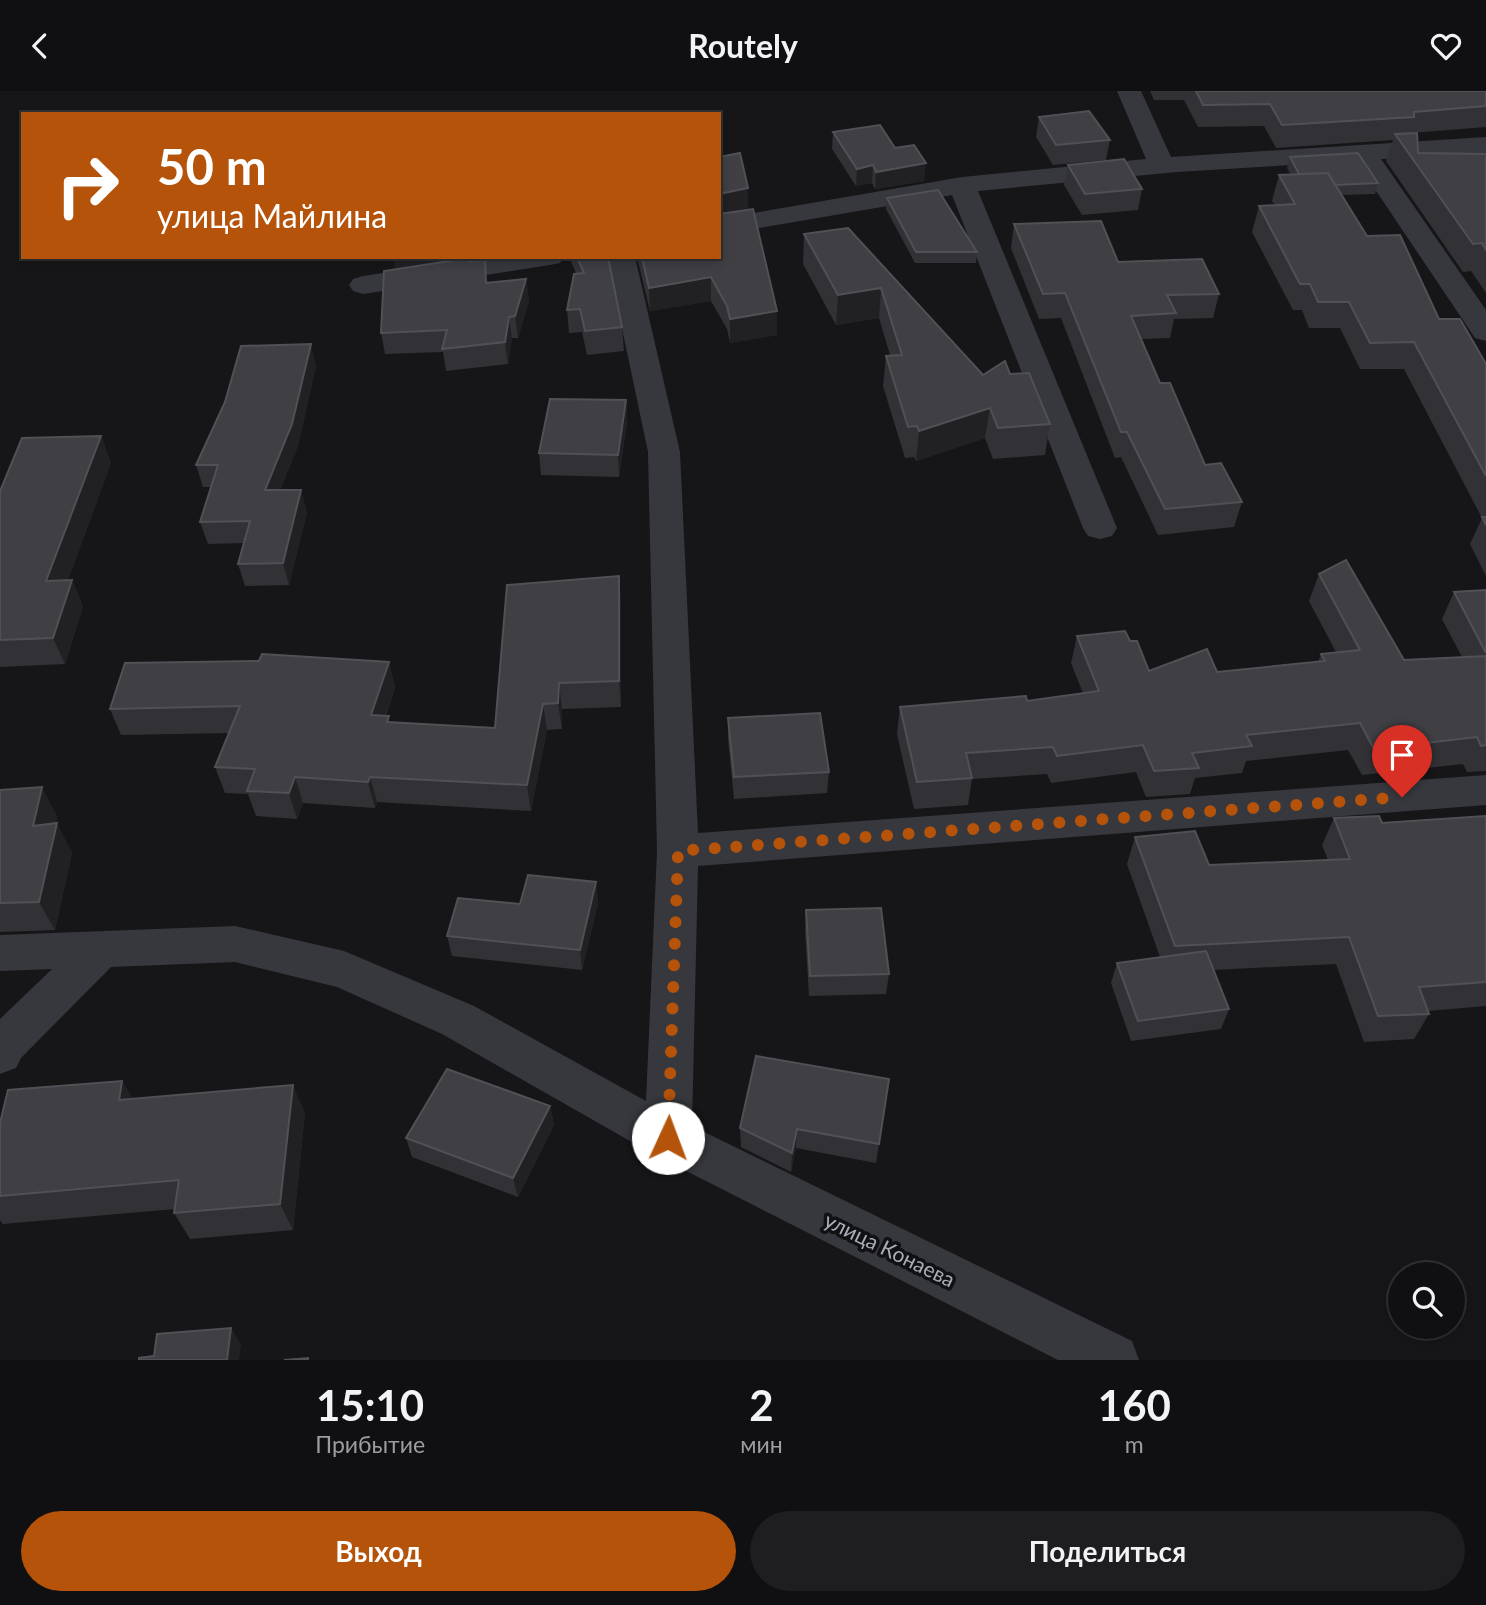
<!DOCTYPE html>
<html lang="ru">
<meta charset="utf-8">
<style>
:root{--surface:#101012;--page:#1e1e20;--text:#f1f3f6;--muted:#9c9d9f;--line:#303032;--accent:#b45309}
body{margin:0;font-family:Lato,sans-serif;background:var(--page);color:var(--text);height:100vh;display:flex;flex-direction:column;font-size:26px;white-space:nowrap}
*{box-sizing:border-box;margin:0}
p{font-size:23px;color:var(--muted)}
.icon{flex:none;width:38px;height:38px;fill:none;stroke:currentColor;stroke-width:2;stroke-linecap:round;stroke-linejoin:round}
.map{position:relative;height:1269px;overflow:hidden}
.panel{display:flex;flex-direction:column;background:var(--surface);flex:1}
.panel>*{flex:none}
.guide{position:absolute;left:21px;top:21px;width:700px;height:147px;border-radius:0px;box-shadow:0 4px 10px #0003,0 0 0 2px var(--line);background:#b45309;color:#fff;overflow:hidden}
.fabs{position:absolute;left:1388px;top:1171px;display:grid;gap:14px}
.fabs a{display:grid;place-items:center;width:77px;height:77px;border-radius:50%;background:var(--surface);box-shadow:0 4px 10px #0003,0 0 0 2px var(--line);font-size:35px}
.pin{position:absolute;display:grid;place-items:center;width:60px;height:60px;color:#fff;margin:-72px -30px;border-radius:50% 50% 50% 0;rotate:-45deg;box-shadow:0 0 7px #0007}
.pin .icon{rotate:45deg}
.me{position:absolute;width:77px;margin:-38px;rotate:2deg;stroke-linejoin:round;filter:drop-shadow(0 0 5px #0008)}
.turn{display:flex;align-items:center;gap:24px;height:147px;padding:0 21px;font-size:32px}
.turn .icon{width:91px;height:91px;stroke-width:2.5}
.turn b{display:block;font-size:49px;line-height:60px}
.eta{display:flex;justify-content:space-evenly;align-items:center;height:119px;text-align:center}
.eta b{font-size:42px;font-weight:700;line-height:49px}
.primary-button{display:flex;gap:14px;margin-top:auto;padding:14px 21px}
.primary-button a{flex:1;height:80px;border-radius:42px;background:var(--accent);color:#fff;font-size:28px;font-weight:700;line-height:80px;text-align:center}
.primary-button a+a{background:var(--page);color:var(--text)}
header{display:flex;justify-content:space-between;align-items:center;height:91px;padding:0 21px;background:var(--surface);font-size:32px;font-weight:700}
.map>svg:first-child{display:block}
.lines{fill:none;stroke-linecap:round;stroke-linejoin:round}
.minor{fill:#37383d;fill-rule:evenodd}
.wall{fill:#323236}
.shaded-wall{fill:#212124}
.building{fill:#3f3f44;stroke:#4f5156;stroke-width:2}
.route{stroke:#b45309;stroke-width:12;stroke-dasharray:0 21.6}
.labels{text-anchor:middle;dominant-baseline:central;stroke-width:7;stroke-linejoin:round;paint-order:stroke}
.near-street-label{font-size:21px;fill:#a8adb8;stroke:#111113}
</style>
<header><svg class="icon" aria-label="back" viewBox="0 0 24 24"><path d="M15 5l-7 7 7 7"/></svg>Routely<svg class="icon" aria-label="heart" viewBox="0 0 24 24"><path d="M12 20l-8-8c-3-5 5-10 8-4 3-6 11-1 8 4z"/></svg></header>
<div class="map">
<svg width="1486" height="1269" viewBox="0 0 1486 1269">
<rect width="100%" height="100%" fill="#161618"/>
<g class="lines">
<path class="minor" d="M1117,0H1141L1171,66L1486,46V62L1381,68L1486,219V250L1475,247L1356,70L1177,81L978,100L1117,437L1112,445L1100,448L1088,445L1083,437L952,104L719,144V128L962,86L1146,68Z
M491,166H564L560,172L550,174L363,203L353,200L349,194L353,188L363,185Z
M607,166H635L680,361L698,742L1486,684V714L698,775L692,1035L1132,1250L1139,1269H1058L651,1062L442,943L337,896L235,871L111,876L21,967L16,977L0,983V928L52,878L0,880V844L235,835L344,860L474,915L646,1010L657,760L648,361Z"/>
</g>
<path class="wall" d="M1150,0H1486V36L1411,42L1418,62L1486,63V202L1471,180L1463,181L1386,70L1393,49L1276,57L1264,35L1198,36L1184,9H1154Z
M1039,26L1110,49L1106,69L1053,74L1036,46Z
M833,41L895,57L924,90L875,98L872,92L856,95L832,58Z
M1290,66L1378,92L1375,103L1341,104L1367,145L1439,228L1486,273V485L1470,453L1482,427L1404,278H1360L1340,237H1309L1302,219H1293L1252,141L1259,115L1275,114L1272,110L1279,84H1291L1287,77Z
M1068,74L1142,98L1138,119L1082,124L1064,94Z
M887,107L977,161L976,172H915L886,118Z
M748,119L777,244L730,252L727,238L711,210L650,220L637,166H719Z
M1014,133L1118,171L1219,203L1213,227L1174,228L1170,247L1142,248L1160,292L1205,374L1242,411L1234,436L1158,444L1121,366L1115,367L1061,227L1039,228L1011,157Z
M848,137L983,284L1010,283L1050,333L1045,364L993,368L985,347L916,370L914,366L905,367L883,295L886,265L890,264L879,227L836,234L803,173L804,143Z
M569,166H608L622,236L624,260L587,264L582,241L569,242L567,219L576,182Z
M469,167L470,170L488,191L526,188L529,210L518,247H512L508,273L446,280L443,261L385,263L381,242Z
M316,275L298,355L280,399L307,421L289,494L245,495L238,473L244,452L208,453L200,431L211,396H203L196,374Z
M626,309L627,331L619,386L541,384L539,362Z
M101,345L111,372L68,489H72L83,516L65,573L0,576V400Z
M1319,483L1404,569L1462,566L1442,528L1454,501L1486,499V680L1467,681L1463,673L1362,684L1348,659L1246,670L1242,682L1195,687L1190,703L1146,706L1136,681L1051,692L1047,683L972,688L968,714L914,718L897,643L900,616L1027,610L1083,602L1071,572L1077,545L1130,550L1149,580L1217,581L1318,571L1321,563L1336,561L1309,510Z
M619,485L621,512V616L562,618V638L547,639L531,720L377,711L375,717L303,712L297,728L256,725L248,703L225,702L215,676L229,642L121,644L110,618L389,571L395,597L386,625L391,632L495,637Z
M728,627L829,681L827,702L734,708L728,649Z
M0,699L57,725L56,732L72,762L55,839L0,841Z
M1486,725V915L1428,920L1429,923L1414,948L1364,951L1336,873L1213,879L1229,918L1221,938L1131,950L1111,892L1117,872L1160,866L1127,773L1135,746L1209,774L1328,769L1322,754L1334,727L1382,732Z
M596,791L598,812L582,879L452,865L447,845L520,813Z
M806,819L889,883L886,903L809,905L805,840Z
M889,988L876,1072L796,1057L791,1081L741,1056L740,1037Z
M122,990L133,1008L305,1022L293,1139L190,1148L174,1122L175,1118L3,1133L0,1129V1032Z
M550,1015L554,1034L518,1106L412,1066L406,1047Z"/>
<path class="shaded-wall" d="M926,72L924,90L875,98L876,81Z
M873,74L872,92L856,95L857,78Z
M748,97V120L719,126V103Z
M393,166H471L395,178Z
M711,186V210L650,220L649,197Z
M526,188L529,210L518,247L515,225Z
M881,197L879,227L836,234L838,204Z
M777,220V244L730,252V228Z
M509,226L512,247L508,273L505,251Z
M311,253L316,275L298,355L271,421L265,399Z
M626,309L627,331L619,386L618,364Z
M990,317L985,347L916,370L919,340Z
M101,345L111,372L58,517L46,490Z
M301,399L307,421L289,494L283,472Z
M619,485L621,512V616L619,590Z
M72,489L83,516L65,573L53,547Z
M389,571L395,597L377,650L371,624Z
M559,592L562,618V638L558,612Z
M543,613L547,639L531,720L527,694Z
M295,686L303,712L297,728L289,702Z
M370,686L377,711L375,717L368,691Z
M42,696L57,725L48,764L33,735Z
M57,732L72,762L55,839L39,811Z
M596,791L598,812L582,879L580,859Z
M122,990L139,1018L119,1009Z
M293,994L305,1022L293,1139L280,1113Z
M550,1015L554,1034L518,1106L513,1087Z
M797,1038L796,1057L791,1081L792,1062Z
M231,1237L241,1253L239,1269H227Z"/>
<path class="building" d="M1196,0H1486V15L1414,21V26L1282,34L1270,13L1203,14Z
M1089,20L1110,49L1056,54L1039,26Z
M880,34L895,57L914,54L926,72L876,81L873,74L857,78L833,41Z
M1417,42L1418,62L1486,63V159L1482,152L1473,153L1395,43Z
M740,62L748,97L719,103V66Z
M1358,62L1378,92L1335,94L1328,82L1299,83L1290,66Z
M1124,68L1142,98L1085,103L1068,74Z
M1328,82L1367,145L1400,144L1439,228H1460L1486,273V385L1414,251L1370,252L1349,211H1318L1310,193H1300L1259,115L1295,113L1279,84Z
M938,99L977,161H916L887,107Z
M753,118L777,220L730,228L727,215L711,186L649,197L642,166H719V123Z
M1101,130L1118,171L1202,168L1219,203L1167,204L1176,222L1131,225L1160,292H1170L1205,374L1221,372L1242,411L1165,418L1127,341H1121L1065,202L1043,203L1014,133Z
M848,137L983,284L1005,270L1010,283L1029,282L1050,333L998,337L990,317L919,340L917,335L908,336L886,265L902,264L881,197L838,204L804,143Z
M577,166H608L622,236L585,240L580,218L567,219L574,183L584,182Z
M469,167V170L485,169L486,192L526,188L515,225L509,226L505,251L442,258L447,239L381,242L384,180Z
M311,253L292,333L265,399H301L283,472L238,473L250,430L200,431L218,374H196L225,311L241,255Z
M550,308L626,309L618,364L539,362Z
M101,345L46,490L72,489L53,547L0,549V400L22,347Z
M1482,426H1486V434Z
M1346,469L1404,569L1486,565V654L1481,655L1477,646L1374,658L1360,632L1246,644L1252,655L1192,662L1199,677L1154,680L1143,654L1057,665L1053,656L966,662L972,687L917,691L900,616L1026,605L1027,610L1099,600L1077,545L1125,540L1130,550H1137L1149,580L1207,558L1217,581L1325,570L1321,563L1360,559L1319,483Z
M619,485V590L559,592L558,612L543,613L527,694L370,686L368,691L295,686L289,702L247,700L255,678L215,676L240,615L110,618L125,572L259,570L262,563L389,571L371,624L389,625L387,631L495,637L507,494Z
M1486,499V562L1454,501Z
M820,622L829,681L734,686L728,627Z
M42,696L33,735L57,732L39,811L0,812V699Z
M1379,725L1382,732L1486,725V891L1419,896L1429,923L1378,925L1349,846L1175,855L1135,746L1195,740L1209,774L1350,768L1334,727Z
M528,784L596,791L580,859L447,845L458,807L520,813Z
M881,817L889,883L810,885L806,819Z
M1206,860L1229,918L1138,930L1117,872Z
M756,965L889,988L879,1053L797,1038L792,1062L740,1037Z
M447,978L550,1015L513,1087L406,1047Z
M122,990L119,1009L293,994L280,1113L174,1122L179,1089L0,1105V1032L8,999Z
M231,1237L227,1269H139V1267L154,1265L157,1243Z
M308,1267V1269H284Z"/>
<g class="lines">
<path class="route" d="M668,1047L678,760L1402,706"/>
</g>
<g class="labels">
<g class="near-street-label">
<text transform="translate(890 1158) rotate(26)">улица Конаева</text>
</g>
</g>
</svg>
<div class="fabs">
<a><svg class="icon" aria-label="search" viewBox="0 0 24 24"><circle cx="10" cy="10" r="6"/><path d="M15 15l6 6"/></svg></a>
</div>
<div class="pin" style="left:1402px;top:706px;background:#d93025"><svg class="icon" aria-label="arrive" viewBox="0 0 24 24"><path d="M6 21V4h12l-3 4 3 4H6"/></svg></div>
<svg class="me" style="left:668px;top:1047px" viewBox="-20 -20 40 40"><circle r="19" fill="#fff"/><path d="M0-13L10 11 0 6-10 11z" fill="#b45309"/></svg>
<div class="guide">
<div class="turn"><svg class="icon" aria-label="right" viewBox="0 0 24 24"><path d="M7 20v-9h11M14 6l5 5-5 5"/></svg><div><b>50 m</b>улица Майлина</div></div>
</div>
</div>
<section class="panel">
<div class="eta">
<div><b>15:10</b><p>Прибытие</p></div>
<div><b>2</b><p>мин</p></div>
<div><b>160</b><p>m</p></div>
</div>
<div class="primary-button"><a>Выход</a><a>Поделиться</a></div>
</section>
